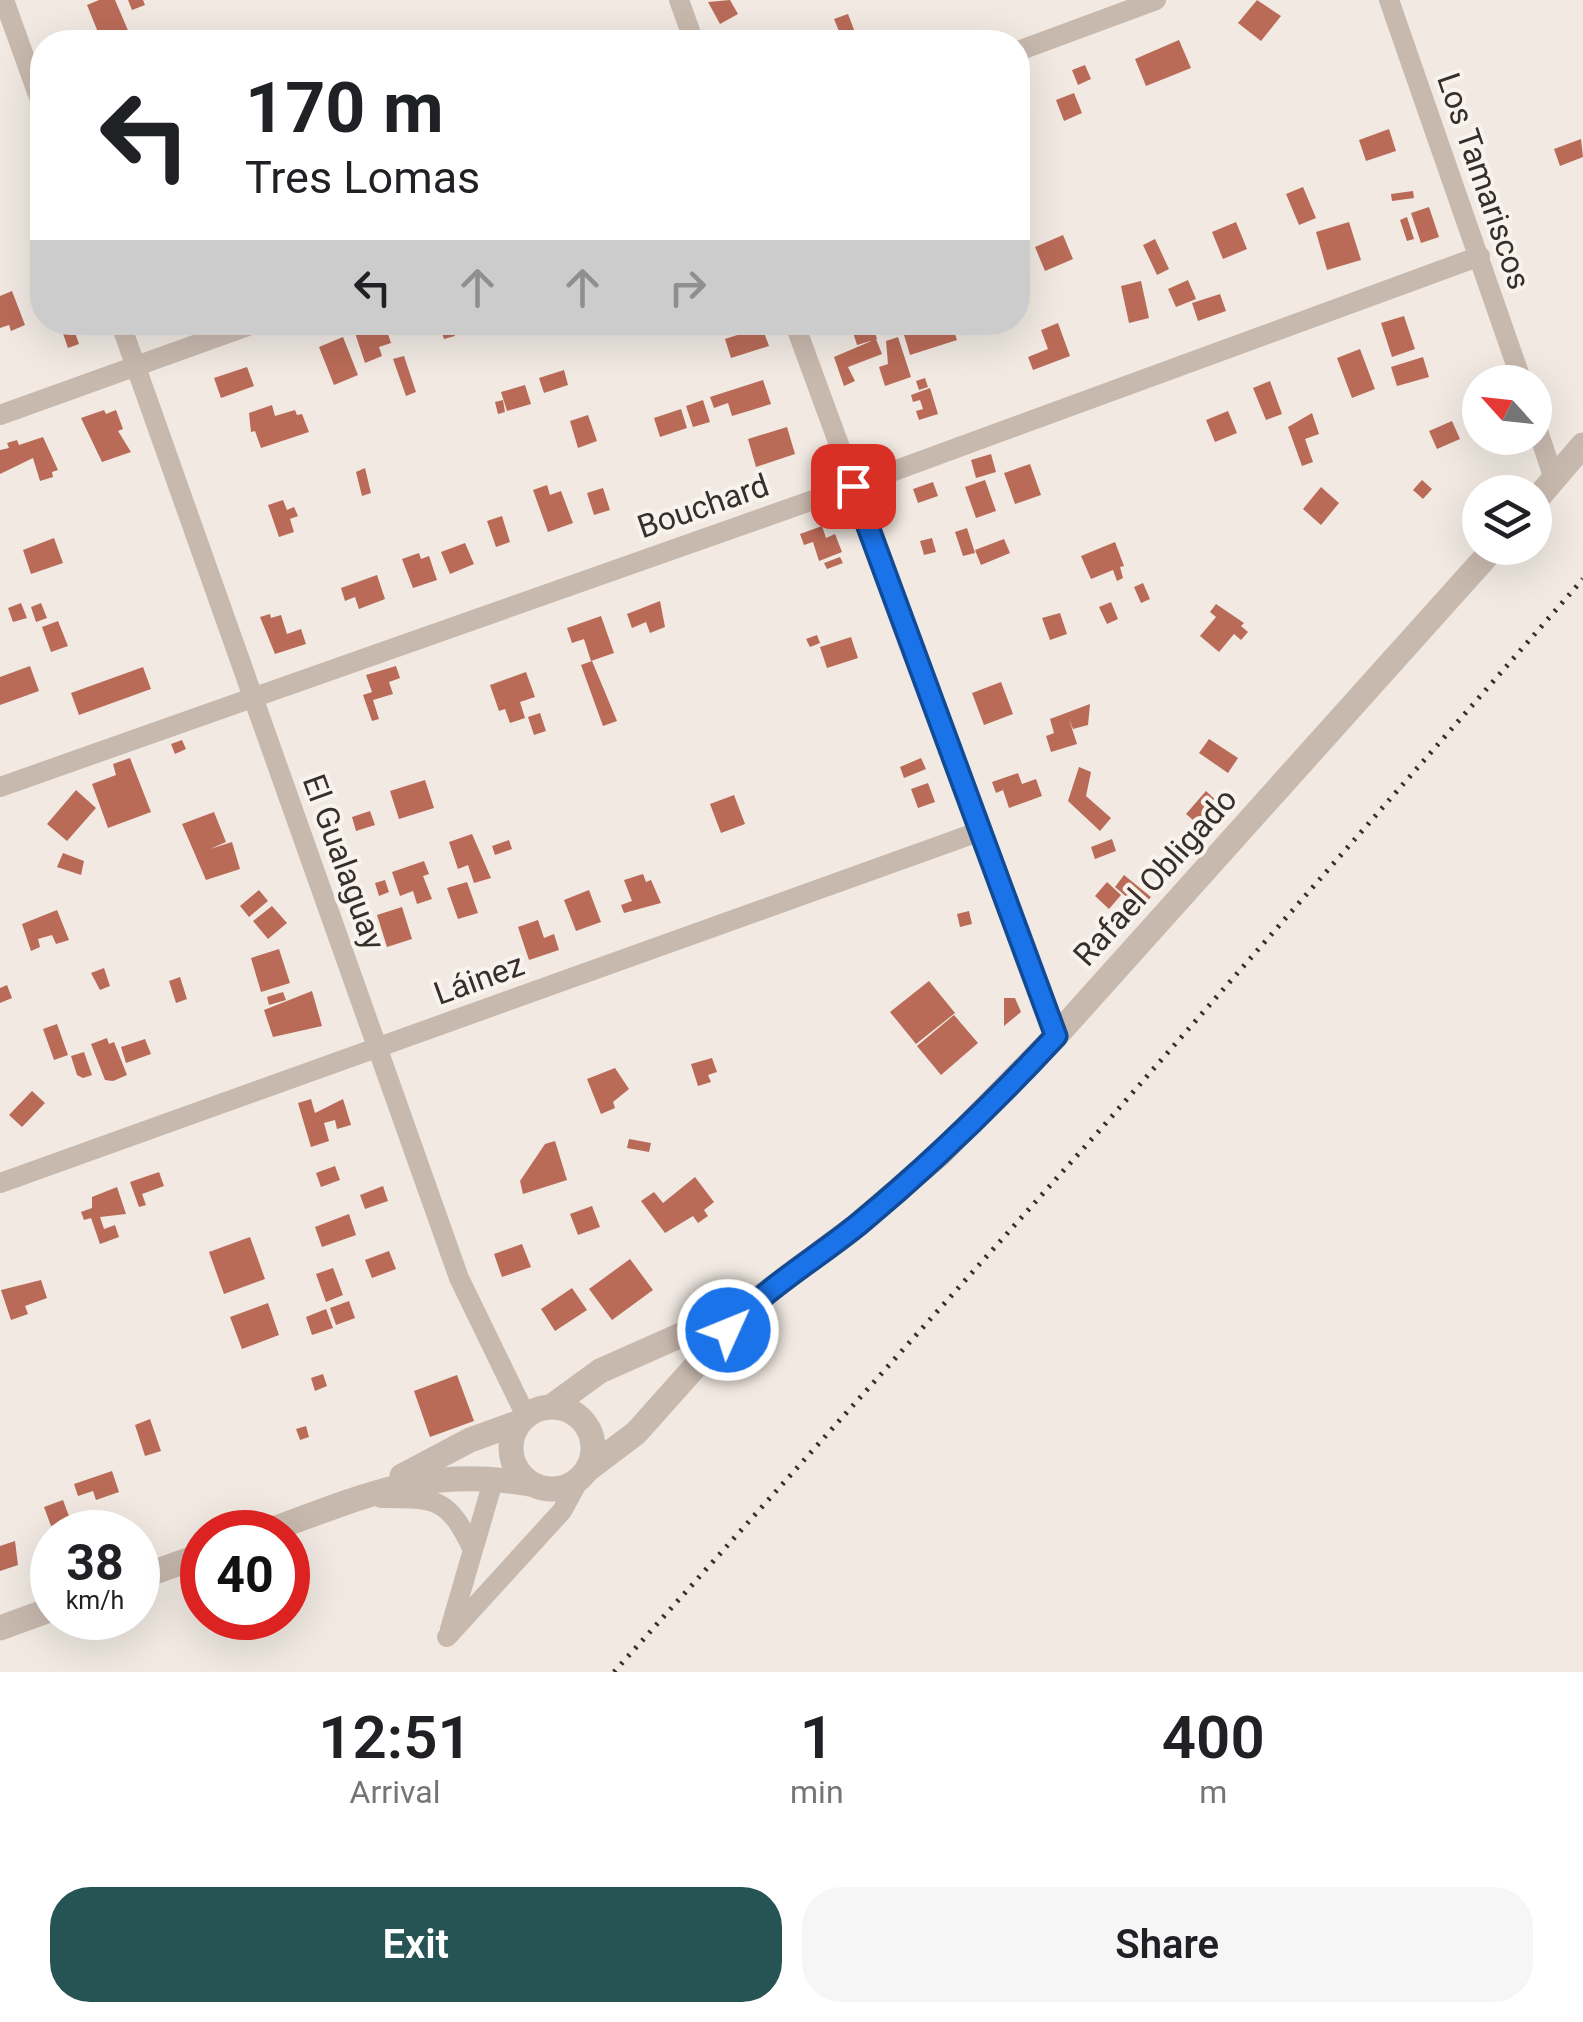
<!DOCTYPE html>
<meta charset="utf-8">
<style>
:root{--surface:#fff;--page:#f6f6f6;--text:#202124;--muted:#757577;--accent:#265455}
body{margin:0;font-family:Roboto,sans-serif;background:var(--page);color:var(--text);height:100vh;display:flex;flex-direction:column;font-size:38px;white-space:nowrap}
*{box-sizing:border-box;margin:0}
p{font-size:32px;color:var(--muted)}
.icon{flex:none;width:55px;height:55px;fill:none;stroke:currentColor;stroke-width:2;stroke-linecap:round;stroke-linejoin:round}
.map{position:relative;height:1672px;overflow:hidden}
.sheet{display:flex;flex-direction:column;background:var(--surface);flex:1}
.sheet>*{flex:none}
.guide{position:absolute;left:30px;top:30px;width:1000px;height:305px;border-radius:40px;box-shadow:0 10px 40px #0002;background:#fff;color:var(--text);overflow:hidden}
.needle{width:65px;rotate:297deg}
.buttons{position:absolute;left:1462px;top:365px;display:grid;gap:20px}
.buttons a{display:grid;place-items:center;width:90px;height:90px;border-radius:50%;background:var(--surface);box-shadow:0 10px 40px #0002;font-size:50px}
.speed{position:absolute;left:30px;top:1510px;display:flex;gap:20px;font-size:50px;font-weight:700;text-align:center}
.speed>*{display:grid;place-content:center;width:130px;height:130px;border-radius:50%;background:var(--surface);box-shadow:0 10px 40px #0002;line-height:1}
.speed small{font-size:25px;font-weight:400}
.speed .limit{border:15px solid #d22;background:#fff;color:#111}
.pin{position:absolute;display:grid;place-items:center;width:85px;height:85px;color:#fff;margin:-42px;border-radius:20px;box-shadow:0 5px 15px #0006}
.me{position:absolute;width:110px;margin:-55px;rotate:46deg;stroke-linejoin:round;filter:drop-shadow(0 0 8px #0008)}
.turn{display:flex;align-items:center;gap:35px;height:210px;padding:0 50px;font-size:45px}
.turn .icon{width:130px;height:130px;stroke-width:2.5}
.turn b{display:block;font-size:70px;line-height:85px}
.lanes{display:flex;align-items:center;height:95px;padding:0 50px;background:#0003;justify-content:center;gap:50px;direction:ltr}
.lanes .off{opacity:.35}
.eta{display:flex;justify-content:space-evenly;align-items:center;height:170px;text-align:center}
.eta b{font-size:60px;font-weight:600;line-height:70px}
.cta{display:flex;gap:20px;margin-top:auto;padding:20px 50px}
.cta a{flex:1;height:115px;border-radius:40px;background:var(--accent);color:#fff;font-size:40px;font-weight:600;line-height:115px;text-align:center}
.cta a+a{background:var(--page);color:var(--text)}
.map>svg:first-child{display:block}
.building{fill:#b96b58}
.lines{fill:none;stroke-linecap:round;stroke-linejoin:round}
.minor{stroke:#c8b9ae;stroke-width:20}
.tertiary{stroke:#c8b9ae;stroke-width:25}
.rail{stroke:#382f2c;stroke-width:5;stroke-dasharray:2.5 8;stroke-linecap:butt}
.route-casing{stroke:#114b97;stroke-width:25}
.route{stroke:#1a73e8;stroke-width:18}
.labels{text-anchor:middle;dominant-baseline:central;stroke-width:8;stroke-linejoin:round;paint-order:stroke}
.street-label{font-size:32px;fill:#382f2c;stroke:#f9f3ee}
</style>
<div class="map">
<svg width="1583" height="1672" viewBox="0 0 1583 1672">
<rect width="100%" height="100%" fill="#f1e9e2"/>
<path class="building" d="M99,0H115L133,42H102L87,5Z
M128,0H143L145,5L132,10Z
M730,0L738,14L720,24L708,2Z
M1257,0L1281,16L1261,41L1238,23Z
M848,14L856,35L843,41L834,19Z
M1179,40L1191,68L1146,86L1135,59Z
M1085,65L1091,79L1078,85L1072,70Z
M1074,93L1082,113L1064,121L1056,100Z
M1389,129L1396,151L1366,161L1359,140Z
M1581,139L1583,157L1560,166L1554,149Z
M1303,187L1316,218L1299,225L1286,194Z
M1413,191L1414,198L1392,201L1391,194Z
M1429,207L1439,237L1421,243L1411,213Z
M1407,217L1414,239L1407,241L1400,220Z
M1236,222L1247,249L1223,259L1212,232Z
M1349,222L1361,260L1327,270L1316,232Z
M1063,235L1073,259L1045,271L1035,247Z
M1155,239L1169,269L1157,275L1143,245Z
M1188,280L1196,299L1176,307L1168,289Z
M1141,281L1149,318L1129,323L1121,286Z
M12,291L25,325L11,331L9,325L0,328V296Z
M1220,294L1226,311L1198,321L1192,303Z
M1404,316L1415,349L1392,357L1381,323Z
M59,322H83L74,330L79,344L68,348Z
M375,322H384L391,343L379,347L382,356L365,363L354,330Z
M411,322H450L455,336L444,339L439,324L414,332Z
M859,322H871L877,339L857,345L851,326Z
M920,322H951L957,340L910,355L902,328Z
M1058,323L1070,356L1033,370L1028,357L1048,349L1041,330Z
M762,327L769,346L731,358L725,339Z
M343,337L358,375L334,385L319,347Z
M898,337L911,377L885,386L879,367L888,364L886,341Z
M876,339L882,354L848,367L855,381L844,386L834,357Z
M1360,349L1375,389L1352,398L1337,358Z
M404,356L416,392L406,396L393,359Z
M1423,357L1429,377L1397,386L1391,367Z
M247,367L254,386L221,398L214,378Z
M564,370L568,385L544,393L539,378Z
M925,378L928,387L919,390L916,381Z
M763,380L771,404L732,416L728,403L714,408L710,397Z
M1270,381L1282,414L1266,420L1253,388Z
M525,385L531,404L507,411L501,392Z
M930,388L938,414L919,420L916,411L923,409L920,400L913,402L911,395Z
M503,400L505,412L498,414L495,402Z
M703,400L710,422L693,427L686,406Z
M272,405L275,416L295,410L297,415L302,414L309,432L261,448L255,431L251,432L249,413Z
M681,409L687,428L660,437L654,418Z
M104,410L106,414L116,410L123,429L118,431L131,452L102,462L81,418Z
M1228,411L1237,433L1215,442L1206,420Z
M1312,413L1319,434L1305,439L1313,462L1302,466L1288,427Z
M588,415L597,441L578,448L570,421Z
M1452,421L1460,439L1437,449L1429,431Z
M787,427L795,454L756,467L748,439Z
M43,437L58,470L52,472L53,477L40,481L33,458L0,474V450L9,448L7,443L17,440L19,445Z
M991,454L996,472L976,478L971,460Z
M1030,464L1041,495L1015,504L1004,473Z
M365,468L371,493L362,496L356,472Z
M985,480L996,511L976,518L965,487Z
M1422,480L1432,489L1423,499L1413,490Z
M933,482L938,496L918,503L913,489Z
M547,485L550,495L561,491L573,523L548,532L533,490Z
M1321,487L1339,503L1321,525L1303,509Z
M603,488L610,510L594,515L587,493Z
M283,500L287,510L294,507L298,516L290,519L294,532L279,537L268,505Z
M502,516L510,542L496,547L487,521Z
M822,526L826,538L835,534L842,552L819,561L813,542L804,545L800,534Z
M967,528L975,553L963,556L955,532Z
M54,538L63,563L31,574L23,550Z
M932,538L936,552L924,555L920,541Z
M1004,539L1010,553L981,565L975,550Z
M1115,542L1124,566L1120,567L1123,578L1117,581L1113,570L1091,579L1081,556Z
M465,543L474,564L450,574L441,552Z
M419,553L421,559L429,556L437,580L413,588L402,559Z
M840,557L843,563L827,569L824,563Z
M377,575L385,599L359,609L355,597L345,601L341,588Z
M1143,583L1150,599L1141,603L1134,587Z
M660,601L665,627L650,633L646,622L632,628L627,614Z
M1111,602L1118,619L1107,624L1099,607Z
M21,603L27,618L13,622L8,608Z
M41,603L47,618L36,622L31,607Z
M1216,604L1244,623L1241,626L1248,632L1241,640L1234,634L1219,652L1200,636L1216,617L1210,612Z
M1060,613L1067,634L1050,640L1042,618Z
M270,614L271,618L281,615L287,634L301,629L306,644L275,654L260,617Z
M601,616L614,653L591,661L584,639L572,643L567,628Z
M58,621L68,646L51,652L42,627Z
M817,635L820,643L810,647L806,639Z
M851,637L858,658L827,668L820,647Z
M592,661L617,721L603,726L581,665Z
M30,666L39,691L0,705V677Z
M396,666L400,678L389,682L393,694L373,700L379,719L372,721L363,695L372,692L366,675Z
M143,667L151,689L79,715L71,693Z
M526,672L535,697L520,702L525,718L510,723L505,709L499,711L490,685Z
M1001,682L1013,714L984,725L972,693Z
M1090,704L1088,725L1073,729L1069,719L1077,744L1051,752L1046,736L1054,733L1050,719Z
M540,713L546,731L534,735L528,717Z
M1209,739L1238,758L1228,773L1199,753Z
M182,740L186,749L175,754L171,744Z
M130,758L151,812L108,828L92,784L116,775L113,764Z
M921,758L926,769L904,778L900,767Z
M1079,767L1091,772L1086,796L1111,818L1100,831L1068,801Z
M1018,773L1022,784L1036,779L1042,796L1009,808L1003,790L996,793L992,782Z
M425,780L434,808L399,819L390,791Z
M928,783L935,802L918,808L911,789Z
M76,790L96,808L67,841L47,824Z
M1206,791L1221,805L1201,827L1186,814Z
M734,795L745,824L721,833L710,804Z
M370,811L375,825L356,831L352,817Z
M214,812L226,842L210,849L232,842L240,869L206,880L182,824Z
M472,834L491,878L474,883L468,865L458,869L449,842Z
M1112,839L1116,851L1095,859L1091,847Z
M509,840L512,849L495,855L492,846Z
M63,853L84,861L81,875L57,867Z
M424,861L429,874L423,876L432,899L417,904L413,891L400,896L392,872Z
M643,874L646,882L651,880L661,903L624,913L621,905L632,901L624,880Z
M1124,875L1151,897L1141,909L1115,887Z
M357,879L362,894L355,897L350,881Z
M385,880L389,892L379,896L375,883Z
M467,882L478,913L458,919L447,888Z
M1107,882L1121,895L1109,909L1095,896Z
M259,890L268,901L249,917L240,906Z
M589,890L601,922L576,931L564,900Z
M272,906L287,923L268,939L253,921Z
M402,907L412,939L387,947L377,915Z
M57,910L69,940L56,944L52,935L38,939L40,947L31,951L22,924Z
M969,911L972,924L960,927L957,914Z
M538,920L544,938L554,934L559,950L529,960L518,927Z
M279,949L290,983L261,992L251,958Z
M104,968L110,986L100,990L91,973Z
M180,977L187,999L176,1003L169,981Z
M929,981L955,1013L916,1044L890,1012Z
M7,985L12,998L0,1003V988Z
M312,991L322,1026L273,1037L264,1010Z
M283,992L286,1000L269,1005L267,997Z
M1004,998H1015L1021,1012L1004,1026Z
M954,1015L978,1043L941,1075L917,1046Z
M57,1024L68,1055L54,1060L43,1029Z
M107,1038L109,1044L114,1042L127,1075L113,1081L105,1080L91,1044Z
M145,1039L151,1054L126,1063L121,1047Z
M84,1052L92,1075L83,1078L77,1075L71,1056Z
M712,1058L717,1072L708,1075L711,1082L698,1086L691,1064Z
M615,1068L629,1089L613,1102L615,1108L601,1114L587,1079Z
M32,1091L45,1103L22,1127L9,1115Z
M311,1099L315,1113L343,1099L351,1125L337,1129L335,1120L324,1123L329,1141L311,1147L298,1103Z
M629,1139L651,1143L649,1152L627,1148Z
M555,1141L567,1180L523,1194L520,1181L545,1144Z
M335,1166L340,1180L321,1187L316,1173Z
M159,1172L164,1186L142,1194L146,1205L139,1207L130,1182Z
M695,1177L714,1202L704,1210L708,1216L698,1223L693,1216L665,1233L641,1201L654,1192L663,1203Z
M383,1186L388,1201L365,1209L360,1195Z
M117,1187L126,1214L100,1217L104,1229L115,1225L119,1237L100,1244L91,1218L84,1220L81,1212L92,1208V1197Z
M592,1206L600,1227L578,1235L570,1214Z
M349,1214L356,1235L322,1247L315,1227Z
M250,1237L265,1279L224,1294L209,1252Z
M522,1244L531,1267L502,1277L494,1254Z
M389,1251L396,1269L372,1278L365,1260Z
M630,1259L653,1290L612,1320L589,1289Z
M333,1268L343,1295L326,1302L316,1274Z
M41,1280L47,1298L25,1306L28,1314L11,1320L1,1290Z
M572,1288L587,1310L555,1331L541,1309Z
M349,1301L355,1318L336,1325L330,1308Z
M268,1303L279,1335L242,1349L230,1317Z
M326,1309L333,1328L312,1335L306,1317Z
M323,1374L327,1386L315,1391L311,1378Z
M457,1375L474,1421L430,1437L414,1391Z
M150,1419L161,1451L145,1456L135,1425Z
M306,1426L309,1437L300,1440L296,1429Z
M112,1471L119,1492L96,1500L93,1491L78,1496L74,1484Z
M63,1500L70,1519L51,1526L44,1507Z
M15,1541L18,1565L0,1571V1546Z"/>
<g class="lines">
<path class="minor" d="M4,0L42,106
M679,0L694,42
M1389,0L1522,382
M1018,51L1156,0
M120,322L459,1278L526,1416
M794,322L1056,1036
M0,415L259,322
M1535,422L1554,479
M0,787L853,486L1480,256
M0,1183L978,832
M381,1498C436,1498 448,1497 473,1550
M450,1629L494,1478
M447,1637L562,1511L580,1478"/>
<path class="tertiary" d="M1535,501L1583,445
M552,1406L600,1371L751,1304L856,1226L940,1154L1056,1036L1494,548
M511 1448a41 41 0 1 1 82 0a41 41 0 1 1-82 0Z
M587,1470L636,1433L744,1312
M402,1476L470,1440L520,1422
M265,1532C365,1496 425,1465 535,1485
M138,1578L202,1555
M0,1628L52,1609"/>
<path class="rail" d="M614,1672L1099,1131L1583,579"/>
</g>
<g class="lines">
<g class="route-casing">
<path id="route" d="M728,1330C766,1287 816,1259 860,1223C930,1165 994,1103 1056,1036L853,486"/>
</g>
<use href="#route" class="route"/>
</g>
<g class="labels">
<g class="street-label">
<text transform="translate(1484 181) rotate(71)">Los Tamariscos</text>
<text transform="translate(703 506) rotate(-19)">Bouchard</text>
<text transform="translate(344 862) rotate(70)">El Gualaguay</text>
<text transform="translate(1155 877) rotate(-48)">Rafael Obligado</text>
<text transform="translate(479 979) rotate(-20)">Láinez</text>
</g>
</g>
</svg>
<div class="buttons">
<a><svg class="needle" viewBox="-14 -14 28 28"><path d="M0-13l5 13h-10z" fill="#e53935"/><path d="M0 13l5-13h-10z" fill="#757577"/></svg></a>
<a><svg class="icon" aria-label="layers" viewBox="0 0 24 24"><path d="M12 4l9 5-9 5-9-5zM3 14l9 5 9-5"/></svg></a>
</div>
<div class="speed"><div>38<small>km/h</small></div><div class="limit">40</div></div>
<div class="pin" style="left:853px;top:486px;background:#d93025"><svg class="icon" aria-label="arrive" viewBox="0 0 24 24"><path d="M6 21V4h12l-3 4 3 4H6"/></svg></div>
<svg class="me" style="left:728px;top:1330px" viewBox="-20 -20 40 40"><circle r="17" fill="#1a73e8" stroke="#fff" stroke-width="3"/><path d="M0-11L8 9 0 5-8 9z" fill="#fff"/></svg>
<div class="guide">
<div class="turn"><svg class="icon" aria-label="left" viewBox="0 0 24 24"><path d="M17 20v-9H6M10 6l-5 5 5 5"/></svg><div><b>170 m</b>Tres Lomas</div></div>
<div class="lanes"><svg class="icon" aria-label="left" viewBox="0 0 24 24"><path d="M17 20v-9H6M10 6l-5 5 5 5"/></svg><svg class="icon off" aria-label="ahead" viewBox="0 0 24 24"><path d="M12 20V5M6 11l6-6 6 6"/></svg><svg class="icon off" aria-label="ahead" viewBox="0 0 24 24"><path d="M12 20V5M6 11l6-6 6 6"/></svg><svg class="icon off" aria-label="right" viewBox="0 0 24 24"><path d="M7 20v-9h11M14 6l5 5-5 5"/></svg></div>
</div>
</div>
<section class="sheet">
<div class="eta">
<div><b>12:51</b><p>Arrival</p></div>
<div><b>1</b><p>min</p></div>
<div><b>400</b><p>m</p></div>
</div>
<div class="cta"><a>Exit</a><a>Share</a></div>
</section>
